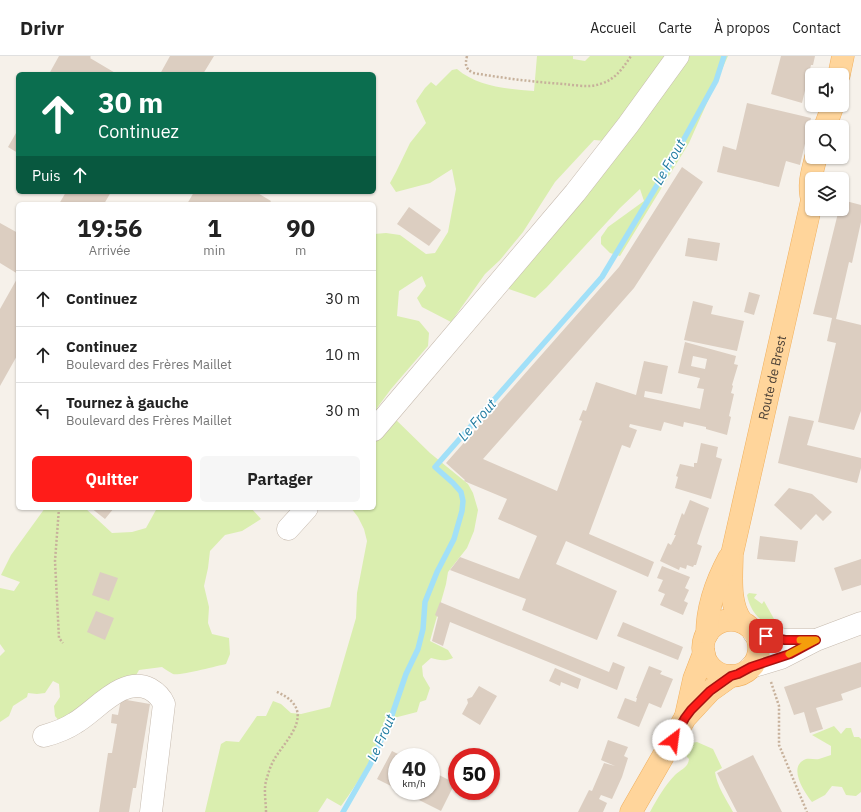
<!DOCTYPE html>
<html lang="fr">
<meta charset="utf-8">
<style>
:root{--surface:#fff;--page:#f6f6f6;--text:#222;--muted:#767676;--line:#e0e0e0;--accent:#ff1c19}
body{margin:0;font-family:"IBM Plex Sans",sans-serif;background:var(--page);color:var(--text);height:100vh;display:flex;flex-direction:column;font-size:15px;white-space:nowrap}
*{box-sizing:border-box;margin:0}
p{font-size:13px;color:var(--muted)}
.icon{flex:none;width:22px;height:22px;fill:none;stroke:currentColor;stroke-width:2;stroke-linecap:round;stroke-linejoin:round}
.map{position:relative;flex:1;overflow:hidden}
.drawer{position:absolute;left:16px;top:146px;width:360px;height:308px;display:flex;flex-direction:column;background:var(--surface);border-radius:6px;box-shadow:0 1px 3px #0004}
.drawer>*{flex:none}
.banner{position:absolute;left:16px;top:16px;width:360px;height:122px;border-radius:6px;box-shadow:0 1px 3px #0004;background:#0b6e4f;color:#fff;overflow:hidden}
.tools{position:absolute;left:805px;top:12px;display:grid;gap:8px}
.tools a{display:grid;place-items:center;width:44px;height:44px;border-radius:6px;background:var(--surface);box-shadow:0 1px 3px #0004;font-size:20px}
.speed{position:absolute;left:388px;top:692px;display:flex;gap:8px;font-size:20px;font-weight:700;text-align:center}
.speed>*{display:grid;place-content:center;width:52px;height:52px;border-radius:50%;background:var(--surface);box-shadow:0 1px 3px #0004;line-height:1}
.speed small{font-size:10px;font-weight:400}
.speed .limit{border:6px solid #d22;background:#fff;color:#111}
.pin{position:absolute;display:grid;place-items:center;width:34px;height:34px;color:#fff;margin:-17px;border-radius:8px;box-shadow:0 2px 6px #0006}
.me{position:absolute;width:44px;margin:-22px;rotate:30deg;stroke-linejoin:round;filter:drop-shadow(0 0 3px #0008)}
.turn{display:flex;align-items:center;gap:14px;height:84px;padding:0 16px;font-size:18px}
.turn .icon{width:52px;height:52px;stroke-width:2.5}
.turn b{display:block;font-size:28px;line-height:34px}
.then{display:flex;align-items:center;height:38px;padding:0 16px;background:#0003;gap:8px;font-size:15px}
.eta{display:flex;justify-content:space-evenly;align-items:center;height:68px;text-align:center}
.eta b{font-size:24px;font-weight:800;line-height:28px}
.action{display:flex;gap:8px;margin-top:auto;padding:8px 16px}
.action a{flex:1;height:46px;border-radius:6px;background:var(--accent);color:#fff;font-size:16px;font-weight:800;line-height:46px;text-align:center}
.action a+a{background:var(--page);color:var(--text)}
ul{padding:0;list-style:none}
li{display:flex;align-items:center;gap:12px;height:56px;padding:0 16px;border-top:1px solid var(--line)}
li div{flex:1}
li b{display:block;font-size:15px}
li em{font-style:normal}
header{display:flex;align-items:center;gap:24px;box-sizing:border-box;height:56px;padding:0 20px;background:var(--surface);border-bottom:1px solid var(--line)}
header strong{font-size:19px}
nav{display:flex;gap:22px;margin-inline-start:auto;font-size:14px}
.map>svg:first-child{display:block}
.green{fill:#daeeaf}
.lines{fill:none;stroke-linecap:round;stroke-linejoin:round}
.stream{stroke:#a2e0f8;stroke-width:5.5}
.building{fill:#dccec1;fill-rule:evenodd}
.minor-casing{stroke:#c6baae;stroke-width:23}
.major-casing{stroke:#f0b05f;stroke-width:23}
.path{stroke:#c7b19b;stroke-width:2.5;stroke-dasharray:2 2;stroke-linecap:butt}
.minor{stroke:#fff;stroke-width:22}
.major{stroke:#ffd59b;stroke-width:22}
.route-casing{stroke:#a61210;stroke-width:10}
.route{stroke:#ff1c19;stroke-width:7}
.slow{stroke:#f59e0b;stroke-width:7}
.labels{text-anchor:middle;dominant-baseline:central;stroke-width:3.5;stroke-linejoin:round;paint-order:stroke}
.street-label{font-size:13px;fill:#4c4137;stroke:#fff}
.water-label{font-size:14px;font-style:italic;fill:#1f7ba0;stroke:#fff}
</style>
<header>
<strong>Drivr</strong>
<nav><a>Accueil</a><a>Carte</a><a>À propos</a><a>Contact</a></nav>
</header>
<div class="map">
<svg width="861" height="756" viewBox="0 0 861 756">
<rect width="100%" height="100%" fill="#f6f1ea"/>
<path class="green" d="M537,0H573V3L585,5L590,0H728L689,87L620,200L610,197L601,188V181L608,171L644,145L640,133L620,152L547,231L535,242L503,231L617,86L594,84L555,126L523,176L500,204L485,218L451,266L422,251L417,242L426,230L422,220L399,235L397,260L419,265L429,277L428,290L391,333L377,352L390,358L430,397L468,428L473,437L478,454L474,475L467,492L448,516L446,528L430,585L448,594L453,602C445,606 438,604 431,602L422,610L423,620L430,632L426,644L420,646L417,656L386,664C377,696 360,724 341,750L327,742L318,756H205L221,688L226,685L239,686L257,660H266L273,645L281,648L291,657L301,658L330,651L356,562L357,537L367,485L364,473L358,461L351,452H374V178L386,177L400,179L426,198L435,197L448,176L456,133L452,113L430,127L396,136L390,127L396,116L410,87L426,67L416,45L425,32L431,26L436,30L452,14L457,13C478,31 508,33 534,35Z
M45,452H85L112,477L132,476L146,472L157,452H251L261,463L242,475L225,479L210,495L208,512L204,530L209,551L208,567L212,578L229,582L230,598L226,608C217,610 179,620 173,618C169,616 165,613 162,611L139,614L134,623L61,667L55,660L54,650L60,641L59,628L53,625L45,637L37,638L28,637L27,641L13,650L9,660L0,666V600L5,595L0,588V532L14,535L20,526L1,519L11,499Z
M749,537L757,538L754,542L762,548L764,545L778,570C761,569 750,555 747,539Z
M834,670L841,678L846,672H851L854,681H859L861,683V736L856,740L846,739L842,731L832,730L825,739L812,746C804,736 787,710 806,703C810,702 815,704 819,703C823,702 827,700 831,699V690L812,679Z
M697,686L713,693L722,712L715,716C717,730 726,743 733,756H650C657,743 665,729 675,719C681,713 688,712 689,703L685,699L692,687Z"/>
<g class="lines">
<path class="stream" d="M343,756L370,709L391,662L406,618L418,593L423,573L425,546L437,516L454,483L462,455L463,445L461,436L453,427L435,411L602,221L674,101L716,25L724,0"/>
</g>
<path class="building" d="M59,0H90L91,1L90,2L117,18H49Z
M170,0H214L203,18H160Z
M781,0H815L813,9H811L802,47L771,38Z
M747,47L811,62L800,109L786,105L779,131L717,116L723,90L736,94Z
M16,77L18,78V97L8,91Z
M682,111L703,126L634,232L483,403L557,435L582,365L579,364L583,354L586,355L596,326L636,339L644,305L668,310L662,338L645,335L644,341L700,353L704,333L697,332L700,322L678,317L685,286L736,300L734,308L738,309L732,329L733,330L731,337L734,338L729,360L731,361L727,379L706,373V371L684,366L683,371L664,366L661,375L630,368L629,371L637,374L630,392L622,389L589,478L654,506L648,521L566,485L556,508L617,535L597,584L522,554L526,543L450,514L460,501L519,523L537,480L498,463L507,443L464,425L465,424L446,407L619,211ZM693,300L707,303L705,313L691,310Z
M66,136H111L104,148H59Z
M194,136H256L271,145L269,148H187Z
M842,144L861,149V166L852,207L849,206L836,263L861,269V355L854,374L818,366L836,287L827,285L832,262L813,258L839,153H842Z
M409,151L441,174L429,190L397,168Z
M0,167L18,177V218L0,207Z
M688,182L720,187L717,205L685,200Z
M18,221V298L0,330V253Z
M749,236L760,239L754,259L744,256Z
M693,245L713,250L711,258L744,265L737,295L684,284Z
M789,360L814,365L807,389L861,402V412L857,427L778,407Z
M701,387L718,391L716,401L722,403L711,443L675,432L678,421L676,420L680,408L694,411V407H697Z
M789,432L812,438L832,456L823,465L816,458L801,474L774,449Z
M690,444L709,452L697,488L702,490L696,509H694L693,511L687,509L686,513L680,511L679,514L660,505L668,487L671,489L676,479H674L682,457L684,459Z
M91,452H114L105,463Z
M760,480L798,485L795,506L757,503Z
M861,503V529L842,535L834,512Z
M662,510L690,521L685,532L689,534L684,545L688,547L683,559L660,549L665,538L658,535L663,524L657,522Z
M100,516L118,522L109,545L92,539Z
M440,546L609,616L613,606L625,611L617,634L450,566L443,590L432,585L438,561L435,559Z
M96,555L114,562L105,584L87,576Z
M623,566L683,591L678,604L617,580Z
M861,606V631L841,638L843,644L816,652L823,673L810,677L804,656L794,659L784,631Z
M649,610L662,615L660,618L673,623L661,652L649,647L639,671L617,662L625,642L636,646L637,642H636Z
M555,612L581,623L578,633L561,626L560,630L549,625Z
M479,630L497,640L480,669L462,658L468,647L467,643L472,641Z
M121,643L150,648L136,732H133L129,756H99L108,697H112L117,668L111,667L112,658L118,659Z
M608,684L628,691L624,700L628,702L622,721L612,743L601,739L599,743L607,747L603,756H578L589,734L592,735L604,707L615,710L601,704Z
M392,695L404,701H397V733L377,723Z
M753,699L782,756H737L717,717Z
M431,715L455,727L441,755L401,735H431Z"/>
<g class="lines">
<g class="minor-casing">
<path id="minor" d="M374,374L575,137L628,69L678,0
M288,473L307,452
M754,577L785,584H813
M751,611L781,602L816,584L861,567
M44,680C55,677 66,673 75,667C96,655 123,619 150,633C157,637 161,641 164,648L151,756"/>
</g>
<g class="major-casing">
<g id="major">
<path d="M839,19L843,0"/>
<path d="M825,71L833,49"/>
<path d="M812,144C808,129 812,116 816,101"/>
<circle cx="731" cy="592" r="28"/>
<path id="s1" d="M742,566C728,548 732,519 732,498L812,144"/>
<path d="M707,578C707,551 716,526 729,502"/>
<path d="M686,659L694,623L704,597"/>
<path d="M631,756L685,662L710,635L731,620"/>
</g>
</g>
<path class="path" d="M467,0C465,9 465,12 473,17C503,22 533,26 564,28C575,29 589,32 600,28C615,24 623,12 631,0
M59,452L55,505L59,582L63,587
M771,626L779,650V689L807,756
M266,756C266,745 263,732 267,722C269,714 272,706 277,699C286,685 307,664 293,647C289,642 282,638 275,635"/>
<use href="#minor" class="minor"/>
<use href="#major" class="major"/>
</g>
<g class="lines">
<g class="route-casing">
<path id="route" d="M673,684L685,662L691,654L710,635L731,620L738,618L751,611L790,598L816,584H785L766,580"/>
</g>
<use href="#route" class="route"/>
<path class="slow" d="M789,598L816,584H800"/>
</g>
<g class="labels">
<g class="street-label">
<text stroke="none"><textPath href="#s1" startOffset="251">Route de Brest</textPath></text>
</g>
<g class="water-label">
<text transform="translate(669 106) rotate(-60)">Le Frout</text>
<text transform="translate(477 364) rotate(-49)">Le Frout</text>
<text transform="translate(381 682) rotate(-66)">Le Frout</text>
</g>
</g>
</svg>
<div class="tools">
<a><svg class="icon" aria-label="sound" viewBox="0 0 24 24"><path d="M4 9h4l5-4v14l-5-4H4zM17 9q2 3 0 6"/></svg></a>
<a><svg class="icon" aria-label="search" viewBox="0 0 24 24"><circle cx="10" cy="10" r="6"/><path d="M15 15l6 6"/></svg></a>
<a><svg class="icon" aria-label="layers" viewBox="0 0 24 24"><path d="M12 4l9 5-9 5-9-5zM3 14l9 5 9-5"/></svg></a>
</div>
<div class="speed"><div>40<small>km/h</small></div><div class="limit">50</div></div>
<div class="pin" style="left:766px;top:580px;background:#d93025"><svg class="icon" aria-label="arrive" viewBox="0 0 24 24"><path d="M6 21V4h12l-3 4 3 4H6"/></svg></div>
<svg class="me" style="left:673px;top:684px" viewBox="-20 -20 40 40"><circle r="19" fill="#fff"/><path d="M0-13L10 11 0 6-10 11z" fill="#ff1c19"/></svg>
<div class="banner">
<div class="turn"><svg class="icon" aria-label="ahead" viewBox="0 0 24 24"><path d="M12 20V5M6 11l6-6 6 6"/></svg><div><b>30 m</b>Continuez</div></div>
<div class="then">Puis<svg class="icon" aria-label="ahead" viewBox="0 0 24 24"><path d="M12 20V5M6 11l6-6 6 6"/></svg></div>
</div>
<section class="drawer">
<div class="eta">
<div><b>19:56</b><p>Arrivée</p></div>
<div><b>1</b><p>min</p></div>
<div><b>90</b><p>m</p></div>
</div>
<ul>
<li><svg class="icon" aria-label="ahead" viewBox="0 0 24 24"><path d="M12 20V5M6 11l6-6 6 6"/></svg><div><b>Continuez</b></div><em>30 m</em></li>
<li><svg class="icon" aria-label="ahead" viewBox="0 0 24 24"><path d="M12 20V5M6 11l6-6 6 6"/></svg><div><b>Continuez</b><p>Boulevard des Frères Maillet</p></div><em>10 m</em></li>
<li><svg class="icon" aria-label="left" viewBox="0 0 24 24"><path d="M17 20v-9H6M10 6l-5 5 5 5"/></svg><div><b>Tournez à gauche</b><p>Boulevard des Frères Maillet</p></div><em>30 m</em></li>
</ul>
<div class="action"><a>Quitter</a><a>Partager</a></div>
</section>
</div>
